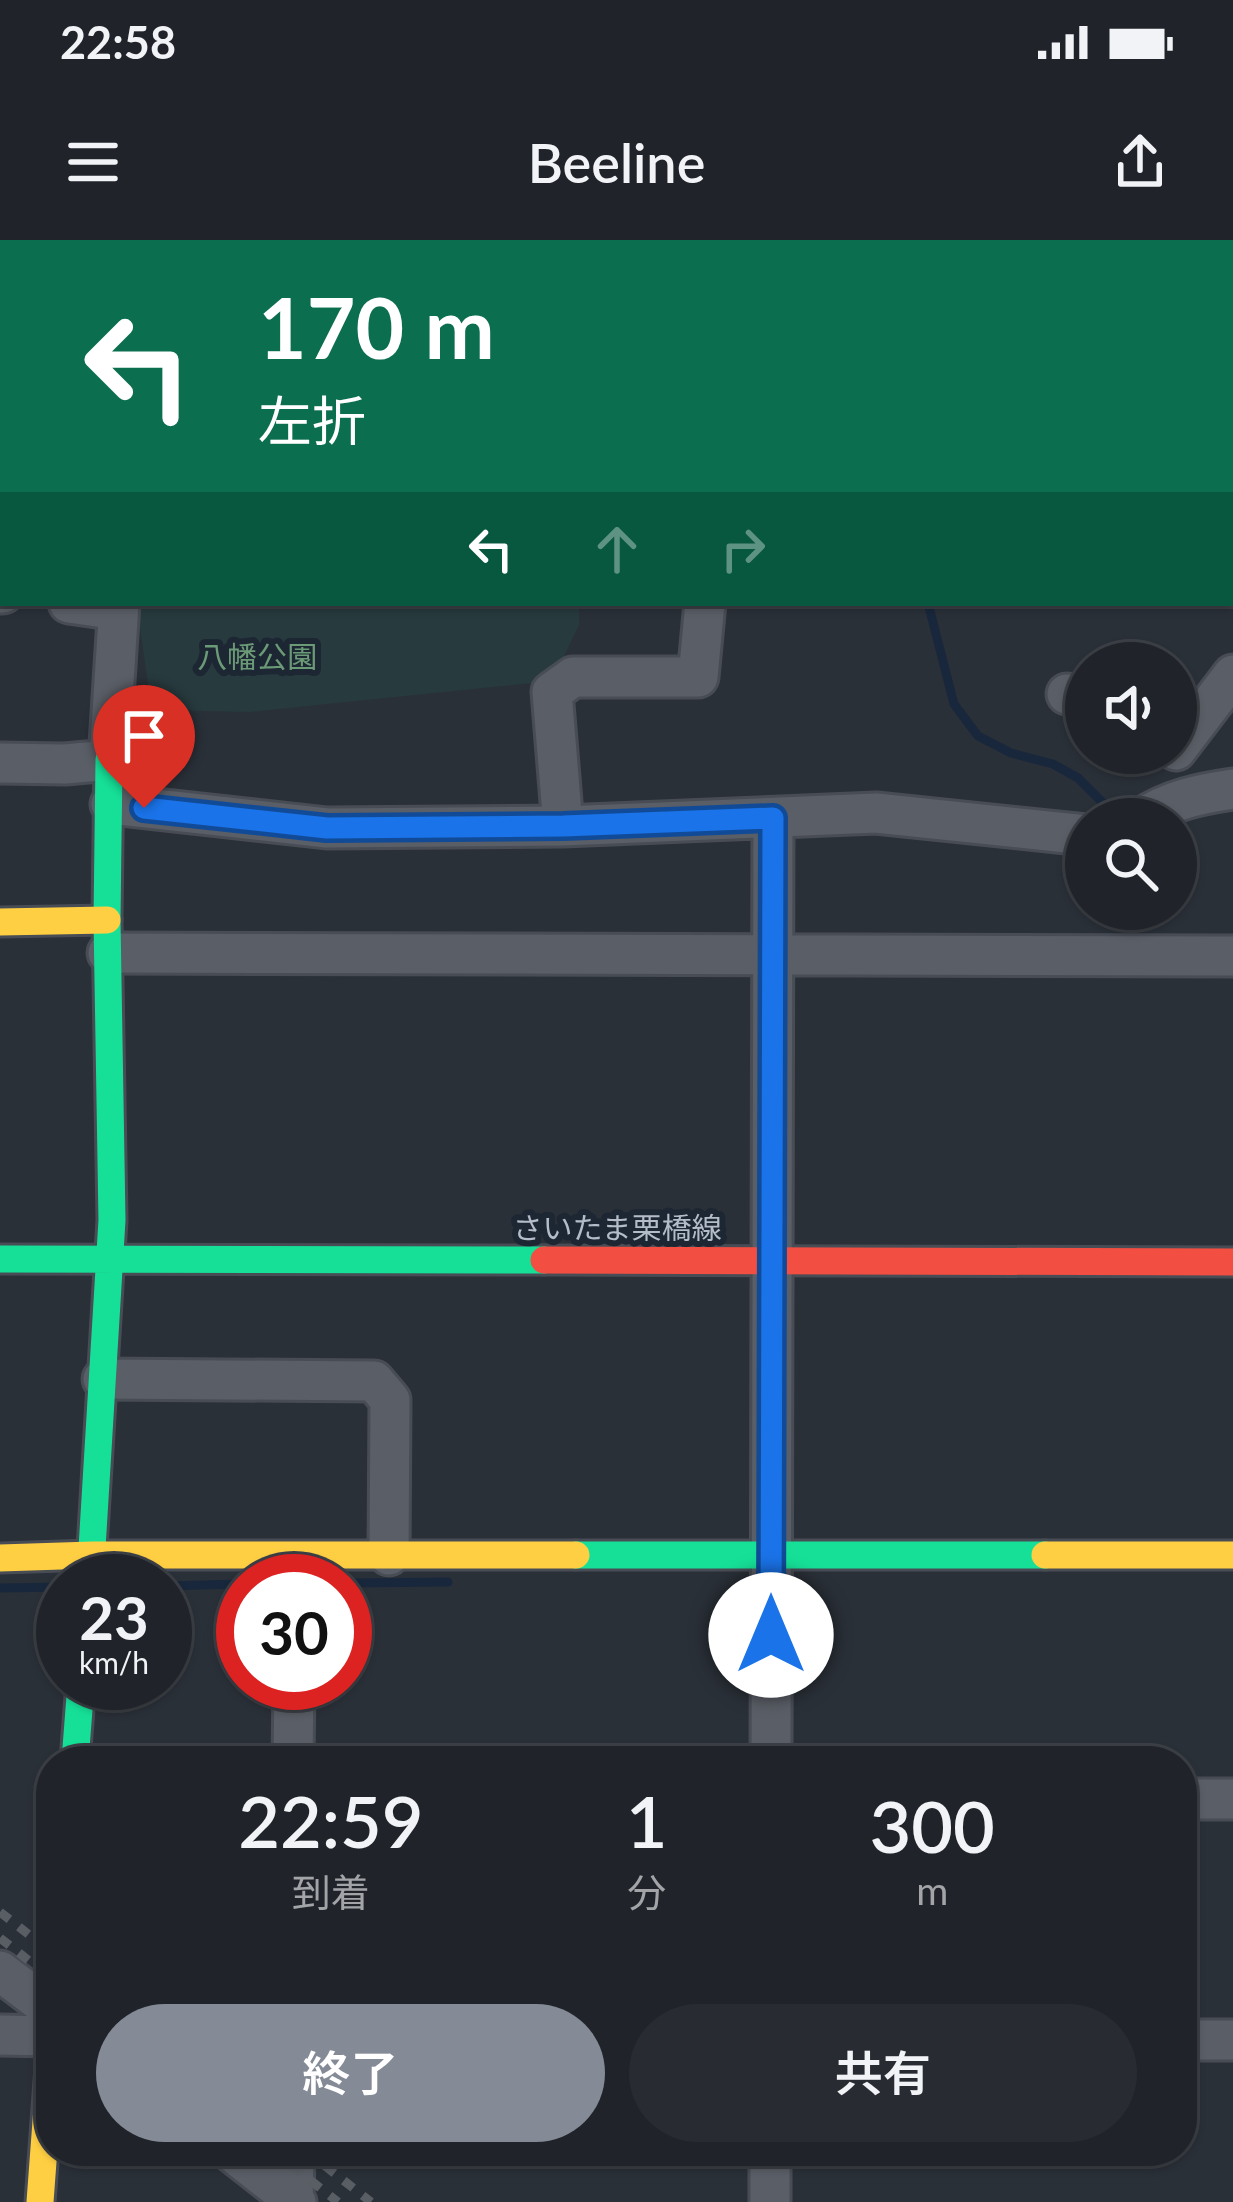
<!DOCTYPE html>
<html lang="ja">
<meta charset="utf-8">
<style>
:root{--surface:#20242a;--page:#282c32;--text:#f1f3f6;--muted:#a2a4a8;--line:#3d4147;--accent:#848b96}
body{margin:0;font-family:Lato,"Noto Sans JP",sans-serif;background:var(--page);color:var(--text);height:100vh;display:flex;flex-direction:column;font-size:45px;white-space:nowrap}
*{box-sizing:border-box;margin:0}
p{font-size:39px;color:var(--muted)}
.icon{flex:none;width:66px;height:66px;fill:none;stroke:currentColor;stroke-width:2;stroke-linecap:round;stroke-linejoin:round}
.map{position:relative;flex:1;overflow:hidden}
.panel{position:absolute;left:36px;top:1506px;width:1161px;height:420px;display:flex;flex-direction:column;background:var(--surface);border-radius:48px;box-shadow:0 3px 9px #0004,0 0 0 3px var(--line)}
.panel>*{flex:none}
.banner{position:absolute;left:0px;top:0px;width:1233px;height:366px;box-shadow:0 3px 9px #0004,0 0 0 3px var(--line);background:#0b6e4f;color:#fff;overflow:hidden}
.tools{position:absolute;left:1065px;top:402px;display:grid;gap:24px}
.tools a{display:grid;place-items:center;width:132px;height:132px;border-radius:50%;background:var(--surface);box-shadow:0 3px 9px #0004,0 0 0 3px var(--line);font-size:60px}
.speed{position:absolute;left:36px;top:1314px;display:flex;gap:24px;font-size:60px;font-weight:700;text-align:center}
.speed>*{display:grid;place-content:center;width:156px;height:156px;border-radius:50%;background:var(--surface);box-shadow:0 3px 9px #0004,0 0 0 3px var(--line);line-height:1}
.speed small{font-size:30px;font-weight:400}
.speed .limit{border:18px solid #d22;background:#fff;color:#111}
.pin{position:absolute;display:grid;place-items:center;width:102px;height:102px;color:#fff;margin:-123px -51px;border-radius:50% 50% 50% 0;rotate:-45deg;box-shadow:0 0 12px #0007}
.pin .icon{rotate:45deg}
.me{position:absolute;width:132px;margin:-66px;rotate:0deg;stroke-linejoin:round;filter:drop-shadow(0 0 9px #0008)}
.turn{display:flex;align-items:center;gap:42px;height:252px;padding:0 60px;font-size:54px}
.turn .icon{width:156px;height:156px;stroke-width:2.5}
.turn b{display:block;font-size:84px;line-height:102px}
.lanes{display:flex;align-items:center;height:114px;padding:0 60px;background:#0003;justify-content:center;gap:60px;direction:ltr}
.lanes .off{opacity:.35}
.eta{display:flex;justify-content:space-evenly;align-items:center;height:204px;text-align:center}
.eta b{font-size:72px;font-weight:600;line-height:84px}
.primary-button{display:flex;gap:24px;margin-top:auto;padding:24px 60px}
.primary-button a{flex:1;height:138px;border-radius:72px;background:var(--accent);color:#fff;font-size:48px;font-weight:600;line-height:138px;text-align:center}
.primary-button a+a{background:var(--page);color:var(--text)}
.status{display:flex;justify-content:space-between;align-items:center;height:84px;padding:0 60px;background:var(--surface);direction:ltr}
.status svg{height:33px;fill:currentColor}
header{display:flex;justify-content:space-between;align-items:center;height:156px;padding:0 60px;background:var(--surface);font-size:54px;font-weight:600}
.map>svg:first-child{display:block}
.green{fill:#273a3e}
.lines{fill:none;stroke-linecap:round;stroke-linejoin:round}
.stream{stroke:#19273c;stroke-width:9}
.street-casing{stroke:#484c55;stroke-width:45}
.fast-casing{stroke:#484c55;stroke-width:33}
.slow-casing{stroke:#484c55;stroke-width:33}
.jam-casing{stroke:#484c55;stroke-width:33}
.street{stroke:#5a5e66;stroke-width:39}
.fast{stroke:#16e098;stroke-width:27}
.slow{stroke:#ffcf43;stroke-width:27}
.jam{stroke:#f24e42;stroke-width:27}
.rail{stroke:#595d64;stroke-width:9;stroke-dasharray:12 12;stroke-linecap:butt}
.route-casing{stroke:#114b97;stroke-width:30}
.route{stroke:#1a73e8;stroke-width:21}
.labels{text-anchor:middle;dominant-baseline:central;stroke-width:12;stroke-linejoin:round;paint-order:stroke}
.park-label{font-size:30px;fill:#6b9a76;stroke:#1d2633}
.street-label{font-size:30px;fill:#b4bcc9;stroke:#1d2633}
</style>
<div class="status"><b>22:58</b><svg viewBox="0 0 49 12"><path d="M0 12V9h3v3zM5 12V6h3v6zM10 12V3h3v9zM15 12V0h3v12zM26 1h20v11H26zM47 4h2v5h-2z"/></svg></div>
<header><svg class="icon" aria-label="menu" viewBox="0 0 24 24"><path d="M4 6h16M4 12h16M4 18h16"/></svg>Beeline<svg class="icon" aria-label="share" viewBox="0 0 24 24"><path d="M12 15V3M7 8l5-5 5 5M5 13v7h14v-7"/></svg></header>
<div class="map">
<svg width="1233" height="1962" viewBox="0 0 1233 1962">
<rect width="100%" height="100%" fill="#2a3038"/>
<path class="green" d="M140,363H579V385L552,441L250,472L152,470L138,374Z"/>
<g class="lines">
<path class="stream" d="M987,0L988,3
M928,363L954,464L978,496L1011,513L1053,524L1078,538L1119,579
M345,1343L448,1342
M165,1346L243,1344
M0,1348L63,1347"/>
<g class="street-casing">
<path id="street" d="M196,0L197,3
M387,0L390,3
M253,3L255,0
M442,3L443,0
M905,3V0
M0,103L3,102
M1230,230L1233,231
M1230,321H1233
M0,353H3
M69,363L118,370
M1067,454L1086,457
M1176,510L1233,435
M0,523L65,524L109,520L119,363
M111,564L327,588L563,586L876,573L1086,595
M1141,579C1170,560 1199,554 1233,549
M563,586L552,452L573,437H698L705,363
M108,713L1233,716
M103,1139L374,1141L390,1160L389,1315
M293,1521L294,1443
M771,1521L773,578
M1182,1559H1233
M0,1731L41,1762L51,1763
M0,1795L51,1796
M1182,1800H1233
M231,1911L296,1962
M293,1962L294,1911
M770,1962V1911"/>
</g>
<g class="fast-casing">
<path id="fast" d="M0,1019L544,1020
M576,1315H1045
M90,1341L112,980L107,680L109,520
M75,1521L81,1443"/>
</g>
<g class="slow-casing">
<path id="slow" d="M0,682L107,680
M1045,1315H1233
M0,1318L92,1315H576
M40,1962L51,1814"/>
</g>
<g class="jam-casing">
<path id="jam" d="M544,1020L1233,1022"/>
</g>
<use href="#street" class="street"/>
<use href="#fast" class="fast"/>
<use href="#slow" class="slow"/>
<use href="#jam" class="jam"/>
<path class="rail" d="M0,1672L51,1712
M0,1698L51,1738
M273,1911L338,1962
M306,1911L371,1962"/>
</g>
<g class="lines">
<g class="route-casing">
<path id="route" d="M144,568L327,588L563,586L773,578L771,1395"/>
</g>
<use href="#route" class="route"/>
</g>
<g class="labels">
<g class="park-label">
<text x="257" y="416">八幡公園</text>
</g>
<g class="street-label">
<text x="617" y="987">さいたま栗橋線</text>
</g>
</g>
</svg>
<div class="tools">
<a><svg class="icon" aria-label="sound" viewBox="0 0 24 24"><path d="M4 9h4l5-4v14l-5-4H4zM17 9q2 3 0 6"/></svg></a>
<a><svg class="icon" aria-label="search" viewBox="0 0 24 24"><circle cx="10" cy="10" r="6"/><path d="M15 15l6 6"/></svg></a>
</div>
<div class="speed"><div>23<small>km/h</small></div><div class="limit">30</div></div>
<div class="pin" style="left:144px;top:568px;background:#d93025"><svg class="icon" aria-label="arrive" viewBox="0 0 24 24"><path d="M6 21V4h12l-3 4 3 4H6"/></svg></div>
<svg class="me" style="left:771px;top:1395px" viewBox="-20 -20 40 40"><circle r="19" fill="#fff"/><path d="M0-13L10 11 0 6-10 11z" fill="#1a73e8"/></svg>
<div class="banner">
<div class="turn"><svg class="icon" aria-label="left" viewBox="0 0 24 24"><path d="M17 20v-9H6M10 6l-5 5 5 5"/></svg><div><b>170 m</b>左折</div></div>
<div class="lanes"><svg class="icon" aria-label="left" viewBox="0 0 24 24"><path d="M17 20v-9H6M10 6l-5 5 5 5"/></svg><svg class="icon off" aria-label="ahead" viewBox="0 0 24 24"><path d="M12 20V5M6 11l6-6 6 6"/></svg><svg class="icon off" aria-label="right" viewBox="0 0 24 24"><path d="M7 20v-9h11M14 6l5 5-5 5"/></svg></div>
</div>
<section class="panel">
<div class="eta">
<div><b>22:59</b><p>到着</p></div>
<div><b>1</b><p>分</p></div>
<div><b>300</b><p>m</p></div>
</div>
<div class="primary-button"><a>終了</a><a>共有</a></div>
</section>
</div>
